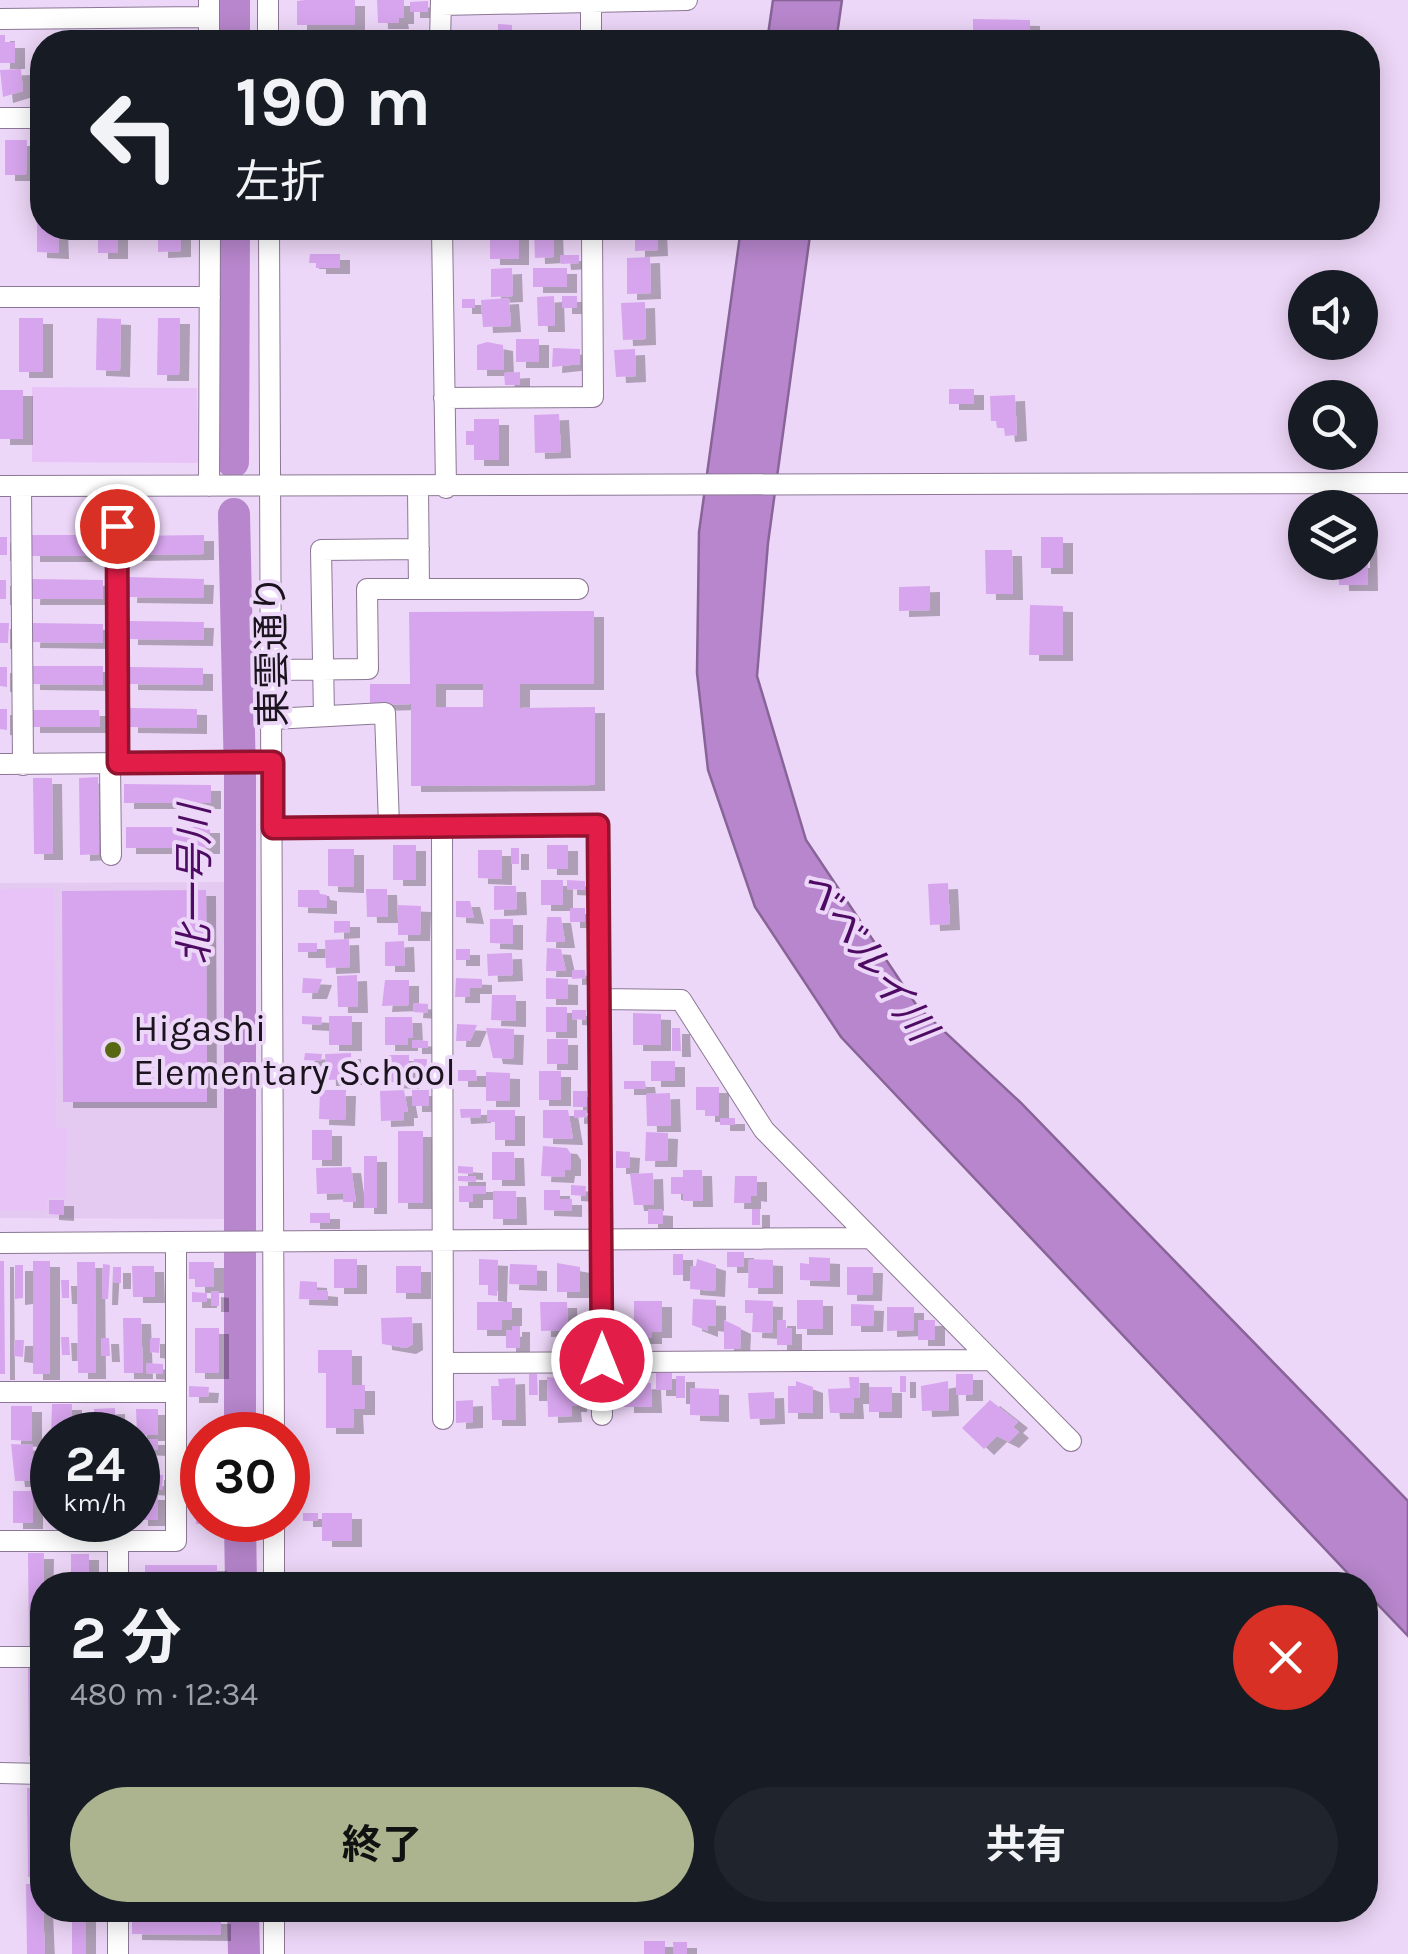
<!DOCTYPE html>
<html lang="ja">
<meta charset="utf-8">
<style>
:root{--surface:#171b24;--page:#20242c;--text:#f1f3f6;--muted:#9ea1a6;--accent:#acb48f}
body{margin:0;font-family:Karla,"Noto Sans JP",sans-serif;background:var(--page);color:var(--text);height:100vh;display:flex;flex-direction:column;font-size:38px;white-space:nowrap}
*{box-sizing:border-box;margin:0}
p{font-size:32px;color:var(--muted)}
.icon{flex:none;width:55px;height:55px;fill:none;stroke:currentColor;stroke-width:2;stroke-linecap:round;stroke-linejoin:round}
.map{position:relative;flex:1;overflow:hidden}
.drawer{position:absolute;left:30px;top:1572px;width:1348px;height:350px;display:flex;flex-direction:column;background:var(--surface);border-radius:40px;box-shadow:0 5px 25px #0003}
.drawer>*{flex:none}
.guide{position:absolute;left:30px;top:30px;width:1350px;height:210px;border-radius:40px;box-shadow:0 5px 25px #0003;background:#171b24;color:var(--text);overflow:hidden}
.tools{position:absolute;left:1288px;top:270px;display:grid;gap:20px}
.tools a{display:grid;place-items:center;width:90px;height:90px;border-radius:50%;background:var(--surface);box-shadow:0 5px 25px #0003;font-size:50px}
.speed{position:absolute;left:30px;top:1412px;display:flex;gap:20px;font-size:50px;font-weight:700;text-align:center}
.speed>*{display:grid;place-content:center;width:130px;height:130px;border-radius:50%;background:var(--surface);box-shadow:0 5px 25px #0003;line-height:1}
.speed small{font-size:25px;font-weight:400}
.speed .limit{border:15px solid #d22;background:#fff;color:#111}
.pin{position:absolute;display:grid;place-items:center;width:85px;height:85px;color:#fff;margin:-42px;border:5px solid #fff;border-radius:50%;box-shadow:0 2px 10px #0007}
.me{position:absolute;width:110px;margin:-55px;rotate:0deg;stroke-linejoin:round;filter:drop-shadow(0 0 8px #0008)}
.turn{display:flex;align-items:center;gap:35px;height:210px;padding:0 40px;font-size:45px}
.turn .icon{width:130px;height:130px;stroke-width:2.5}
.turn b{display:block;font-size:70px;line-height:85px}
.round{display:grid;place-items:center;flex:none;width:105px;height:105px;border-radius:52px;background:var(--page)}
.head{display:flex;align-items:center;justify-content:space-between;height:170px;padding:0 40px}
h1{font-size:60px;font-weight:700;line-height:75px}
.action{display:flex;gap:20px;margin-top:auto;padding:20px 40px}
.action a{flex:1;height:115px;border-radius:60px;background:var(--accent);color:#111;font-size:40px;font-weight:700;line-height:115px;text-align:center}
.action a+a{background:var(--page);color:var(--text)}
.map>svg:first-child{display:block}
.built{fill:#e4caf1}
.green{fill:#e8c3f8}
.water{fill:#b786cc;stroke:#886498;stroke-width:2.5}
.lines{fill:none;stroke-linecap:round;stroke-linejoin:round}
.river{stroke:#b786cc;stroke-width:32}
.building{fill:#d7a5ee;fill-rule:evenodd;filter:url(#shadow)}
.minor-casing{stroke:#8c7895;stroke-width:22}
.minor{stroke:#fff;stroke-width:20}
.route-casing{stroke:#92132f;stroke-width:25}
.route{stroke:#e11d48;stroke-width:18}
.poi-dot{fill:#586812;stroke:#edd7f8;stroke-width:4}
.labels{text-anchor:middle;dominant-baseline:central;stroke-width:8;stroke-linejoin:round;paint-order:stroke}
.street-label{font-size:38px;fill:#1b131e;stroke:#edd7f8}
.poi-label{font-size:38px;fill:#1b131e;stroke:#edd7f8;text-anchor:start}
.water-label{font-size:40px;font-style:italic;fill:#4d0b63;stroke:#edd7f8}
</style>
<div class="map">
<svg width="1408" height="1954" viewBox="0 0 1408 1954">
<defs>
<filter id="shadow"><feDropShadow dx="10" dy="6" stdDeviation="0" flood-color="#0004"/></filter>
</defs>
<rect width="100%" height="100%" fill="#edd7f8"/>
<path class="built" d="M224,882L227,1219L0,1218V883Z"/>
<path class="green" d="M32,387L197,388L198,463L32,462Z
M54,888L56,1127L67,1128L66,1198H47L46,1211H0V889Z"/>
<path class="water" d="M773,0H842L836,42H767Z
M741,228H811L768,543L757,676L806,840L917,1006L1020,1102L1408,1501V1636L1365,1591V1585H1359L841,1037L755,907L708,770L697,673L699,532Z"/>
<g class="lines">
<path class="river" d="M234,0V42
M233,462L234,228
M234,514L240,776V1435
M240,1520L241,1585
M243,1910L244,1954"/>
</g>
<path class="building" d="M305,0H355V25H297V1Z
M377,0H404V18H398L399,23H378Z
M428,1V12H410V2Z
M973,19L1030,20V37H973Z
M498,24L512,25V42H486V30H498Z
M150,31H165V36H177V42H149Z
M372,32H393L394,42H372Z
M181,33H193V42H182Z
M544,34H568V42H544Z
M0,35H5V42H15V63H0Z
M481,35L482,42H463V36Z
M21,69L23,91L3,97L0,70Z
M35,73H42V88H35Z
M5,140H27L26,175H5Z
M37,146H42V168H37Z
M37,194H42V228H58L59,253L37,252Z
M98,228H118V253H98Z
M158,228H181V251L158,252Z
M534,228H553L554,257L535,258Z
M635,228H657L658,250L635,251Z
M490,233H519V259H490Z
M310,254H340V268H316V263H309Z
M560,255H579V263L561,264Z
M650,257L651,293L627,294V258Z
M512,268L513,296L491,297V269Z
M533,268H567V287H533Z
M554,296L555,326H538L537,297Z
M562,296H577V308H562Z
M509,298L511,326L483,327L481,300Z
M462,299H475V308H462Z
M645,302L646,339L623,340L621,303Z
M19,318H43V372H19Z
M97,318L121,319L120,371L96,370Z
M158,318H180L179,375H157Z
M516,339H539V362H516Z
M487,342L503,345L504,370H477V345Z
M553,348L580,349V364L552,367Z
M635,349L636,376L616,377L614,350Z
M520,372V385H505L504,373Z
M949,389H974V404H949Z
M0,390H23V439H0Z
M1015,395L1017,435L1005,436L1004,428H997L996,421H991L990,396Z
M559,414L561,452L535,453L534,415Z
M474,419H499V460H474V445H466V431H474Z
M30,535H102V556H30Z
M204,535V554L128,555L127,536Z
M1360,536H1367L1368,585H1339L1338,562H1360Z
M0,537H7V555H0Z
M1041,537H1063V568H1041Z
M985,550H1012L1013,594H986Z
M128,577L204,579L203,598L127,597Z
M31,579L103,580V599H30Z
M0,580H6V599H0Z
M930,586V610L899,611V587Z
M1030,605L1063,606V655H1029Z
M594,611V684H520V708L595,707V785L411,786V704L370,705V684H410L409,612ZM436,684H483V707H436Z
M128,621L204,622L203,640L128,639Z
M0,623H9L8,643H0Z
M31,623L103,624V643L30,642Z
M30,666H103V685L30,684Z
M0,667H7V687L0,686Z
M128,667L203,668V685L128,684Z
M128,708L197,709V728L128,727Z
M0,709H7V730L0,729Z
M30,710H99L100,727H30Z
M98,777L99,854L80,855L79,778Z
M33,778H52L53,854H34Z
M124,784L211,785V803H124Z
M126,827H210V848H126Z
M393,845H416V880H393Z
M547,845H568V869H547Z
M511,848H519V864H511Z
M328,849H354V887L328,886Z
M478,850H502V879L478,878Z
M541,880H563V905H541Z
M567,880L585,881V890L567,889Z
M948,883L950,924L930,925L928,884Z
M494,886H516L517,909L494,910Z
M366,889H387L388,917H367Z
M206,890L207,1102H63L62,891Z
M298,890H319L320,894L327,895V908L298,907Z
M456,901H470L474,918L456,917Z
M398,905L421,906L420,935H398Z
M570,908H585V922H570Z
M547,917H561L565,942H546Z
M490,919H513V944L490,943Z
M334,921H350V932L334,933Z
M349,939L350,967L326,968L325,940Z
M404,941L405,966H385V942Z
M298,943H317V952H298Z
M547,948L561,949L566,971H546Z
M456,949H470V960H456Z
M512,953L513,975L488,976L487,954Z
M572,970H585L586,978L572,979Z
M357,975L358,1007H338L337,976Z
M303,978L322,979L317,993H302Z
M456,978L482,979V988H470V997H455Z
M546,978L568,979V999H546Z
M385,980H409V1005L382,1006Z
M492,995H516V1021L491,1020Z
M414,1003L428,1004V1013L413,1012Z
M546,1007H567V1032H546Z
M572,1010H586V1020L572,1019Z
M633,1013L661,1014V1045H633Z
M302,1016L322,1017L321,1025L302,1024Z
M329,1016H352V1045H329Z
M385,1017H412L413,1038H408V1045H385Z
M457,1024L477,1025L470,1041H456Z
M486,1028L514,1029L513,1059L493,1058Z
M672,1028H680L681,1051H672Z
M547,1039H568V1064H547Z
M412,1040L428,1041V1048H412Z
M305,1053L322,1054L321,1061L304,1060Z
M351,1053L352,1079L326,1080L325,1054Z
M387,1055H409V1083L387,1082Z
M414,1059H427L426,1073H414Z
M651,1061H675V1081H651Z
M458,1070H476L477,1081H458Z
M539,1071H561V1100H539Z
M486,1072L510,1073V1101H486Z
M624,1081H645L646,1089H624Z
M696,1087H719V1116H705V1110H696Z
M320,1090H346L345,1120L319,1119Z
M404,1090L408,1112H404V1120L381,1121L380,1091Z
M412,1090H429V1106H412Z
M573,1091H587V1107H573Z
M670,1093L671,1126H647L646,1094Z
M460,1109H481V1117L461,1118Z
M487,1110H515V1140H495V1122H487Z
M543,1110H568L573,1139L543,1138Z
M574,1110H586L587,1117L574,1118Z
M720,1118H735V1125H720Z
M312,1130H332V1160H312Z
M398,1131H423V1203H398Z
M646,1132L668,1133L667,1161H645Z
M543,1146L567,1148L571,1154V1170H565L564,1177L541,1176Z
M616,1151L630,1152L629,1168H616Z
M492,1152H514L515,1180H492Z
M364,1156H377V1208H364Z
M458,1166L473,1167V1174L458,1173Z
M351,1167L356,1202H343V1193L317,1194L316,1168Z
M683,1170H702L703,1201H683V1194H671V1177H683Z
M653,1173L654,1205H634L630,1174Z
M458,1176H476V1182L458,1181Z
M735,1176H757V1196L751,1195V1203H734Z
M571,1185L586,1186L585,1196L571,1195Z
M459,1186H486V1194H473V1202H459Z
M544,1190H560V1199H572V1211L544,1210Z
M493,1191H516L517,1219H493Z
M49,1200H64V1215L49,1214Z
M648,1209L663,1210V1224H648Z
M752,1209H760V1225H752Z
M310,1213H330V1223H310Z
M727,1252H744V1267H727Z
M673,1254H683V1275H673Z
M809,1257L830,1258V1281L800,1280V1263L809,1264Z
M334,1259H357V1288H334Z
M479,1259L498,1260L497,1296L488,1295V1285H479Z
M697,1259L716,1265L715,1291L690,1289L691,1266H696Z
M749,1259L773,1260V1288H748Z
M0,1261H4L5,1374H0Z
M33,1261H50V1374H33Z
M77,1262H95L96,1373H78Z
M189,1262H214V1287H195V1279H189Z
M557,1263L580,1267V1292H557Z
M103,1264L110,1265L108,1299H102Z
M510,1264L537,1265V1285L509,1284Z
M15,1265H23V1298L15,1299Z
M132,1266H154L155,1297H133Z
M396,1266H421V1293H396Z
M113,1267H121V1283H113Z
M847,1267H873L872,1295H847Z
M61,1280H69V1298H62Z
M300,1281L317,1282V1290L328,1291V1300L299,1299Z
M211,1291L219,1292V1306H211Z
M192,1292L207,1293V1302H192Z
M693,1299L716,1300V1326L708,1325V1331L692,1325Z
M745,1300L773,1301L772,1333L752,1332L753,1313H745Z
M797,1300H823V1329H797Z
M634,1301H662V1332H652V1338H634Z
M477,1302H512V1320H502V1330H477Z
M540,1302H567L568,1330L541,1331Z
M851,1304L874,1305L873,1326H851Z
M887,1307H914V1330L887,1331Z
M412,1317L413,1344L406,1348L382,1344L381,1318Z
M123,1318H141L143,1373H124Z
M724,1320L741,1328L740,1349H724Z
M777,1320H786V1328H792V1345H777Z
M918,1320H935V1340H918Z
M512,1326H520V1348H506V1330L512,1331Z
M195,1328H219V1373H195Z
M61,1337H69L70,1355H62Z
M101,1338H109L110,1356H102Z
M150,1338H160L159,1353L150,1352Z
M15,1340H24L23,1357L14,1356Z
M318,1350H352V1385H365V1409H353L354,1428H326V1373H318Z
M146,1363L163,1364V1374L146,1373Z
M656,1373H672V1390H656Z
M529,1374H537L538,1395H529Z
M956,1374H973V1395H956Z
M676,1376H685V1398H676Z
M900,1376H906V1392H900Z
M547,1377L576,1380L577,1406H571L572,1416L548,1417Z
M849,1377H859L860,1398H853L854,1413H830L828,1389L850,1388Z
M515,1378L516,1420H492L491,1386H499L498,1379Z
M796,1381L813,1387V1413H788V1386H796Z
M948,1381L949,1410L922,1411L921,1386Z
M651,1383L652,1407H624V1384Z
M189,1386L209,1387L208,1397H189Z
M869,1387H892V1412H869Z
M690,1388L719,1389V1416L690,1415Z
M774,1392L775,1418L750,1419L748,1393Z
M473,1400V1422L456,1423V1401Z
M990,1400L1018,1422L1013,1427L1019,1432L1009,1442L997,1436L984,1449L962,1428Z
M52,1404H72L71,1435H51Z
M11,1406H32V1441L11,1440Z
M115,1408L116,1435H95L94,1409Z
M136,1409H158V1435H137Z
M138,1439H158V1450L138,1449Z
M11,1444L33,1445L32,1481H15Z
M154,1474L163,1475L162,1490L146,1489V1480H154Z
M13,1491H33V1523H13Z
M138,1494H158V1520H138Z
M303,1513H318V1521H303Z
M322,1513H352V1541H322Z
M196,1517L221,1520V1525L196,1524Z
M28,1553H44L42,1647H29Z
M71,1554H89V1585H71Z
M145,1565H217V1583L145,1584Z
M28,1666H42V1756H29Z
M27,1788H42V1876L28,1877Z
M26,1884H42L45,1954H27Z
M72,1910H86V1954H72Z
M132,1917L221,1918V1935L132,1934Z
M644,1941H665V1954H644Z
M673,1942H687V1954H674Z"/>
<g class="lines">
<g class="minor-casing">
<path id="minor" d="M209,0V42
M591,3V42
M441,5L687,0
M0,19L202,17
M268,42V0
M440,42L441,0
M0,118H42
M269,228L274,1435
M442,228L446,488
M0,297H210
M444,398L593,397L592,228
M0,486L1408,483
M21,486L23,765
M209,486L210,228
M117,487L118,763
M419,589H578
M272,670L368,669L367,589H419L418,488
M324,716L321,550L419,549
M273,719L385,713L389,825
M110,763L111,855
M0,764L273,762
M442,825L443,1419
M273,828L599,825L602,1415
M600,999L681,1000L764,1130L1071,1441
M0,1243L870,1238
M443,1363L988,1360
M0,1392H176
M274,1520V1585
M0,1541H176V1242
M118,1541V1585
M0,1657H42
M0,1773L42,1774
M274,1910V1954
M118,1954V1910"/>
</g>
<use href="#minor" class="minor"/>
</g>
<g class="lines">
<g class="route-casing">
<path id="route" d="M117,526L118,763L273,762V828L598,825L602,1360"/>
</g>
<use href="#route" class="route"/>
</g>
<circle class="poi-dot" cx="113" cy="1050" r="10"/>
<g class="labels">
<g class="street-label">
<text transform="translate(272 651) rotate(-91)">東雲通り</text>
</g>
<g class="poi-label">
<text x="133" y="1028">Higashi<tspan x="133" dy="44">Elementary School</tspan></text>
</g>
<g class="water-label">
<text transform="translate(194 885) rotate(-90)">北一号川</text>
<text transform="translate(868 955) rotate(54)">ベベルイ川</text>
</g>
</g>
</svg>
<div class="tools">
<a><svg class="icon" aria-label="sound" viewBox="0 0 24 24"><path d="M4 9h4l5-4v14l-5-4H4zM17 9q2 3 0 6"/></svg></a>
<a><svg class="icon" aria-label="search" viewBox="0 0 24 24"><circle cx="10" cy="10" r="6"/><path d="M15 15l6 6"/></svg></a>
<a><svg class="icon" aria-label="layers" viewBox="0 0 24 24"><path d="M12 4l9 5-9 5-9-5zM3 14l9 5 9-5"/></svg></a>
</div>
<div class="speed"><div>24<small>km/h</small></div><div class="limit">30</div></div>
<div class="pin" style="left:117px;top:526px;background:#d93025"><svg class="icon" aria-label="arrive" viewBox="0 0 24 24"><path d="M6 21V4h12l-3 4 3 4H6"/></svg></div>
<svg class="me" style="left:602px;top:1360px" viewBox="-20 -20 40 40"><circle r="17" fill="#e11d48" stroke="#fff" stroke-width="3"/><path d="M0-11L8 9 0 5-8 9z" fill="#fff"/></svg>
<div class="guide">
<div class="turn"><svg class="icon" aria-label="left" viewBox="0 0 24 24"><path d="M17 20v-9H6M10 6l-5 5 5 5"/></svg><div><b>190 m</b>左折</div></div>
</div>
<section class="drawer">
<div class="head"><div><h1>2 分</h1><p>480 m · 12:34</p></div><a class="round" style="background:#d93025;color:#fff"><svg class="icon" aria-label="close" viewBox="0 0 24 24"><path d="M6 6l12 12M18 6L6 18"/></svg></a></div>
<div class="action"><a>終了</a><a>共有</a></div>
</section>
</div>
